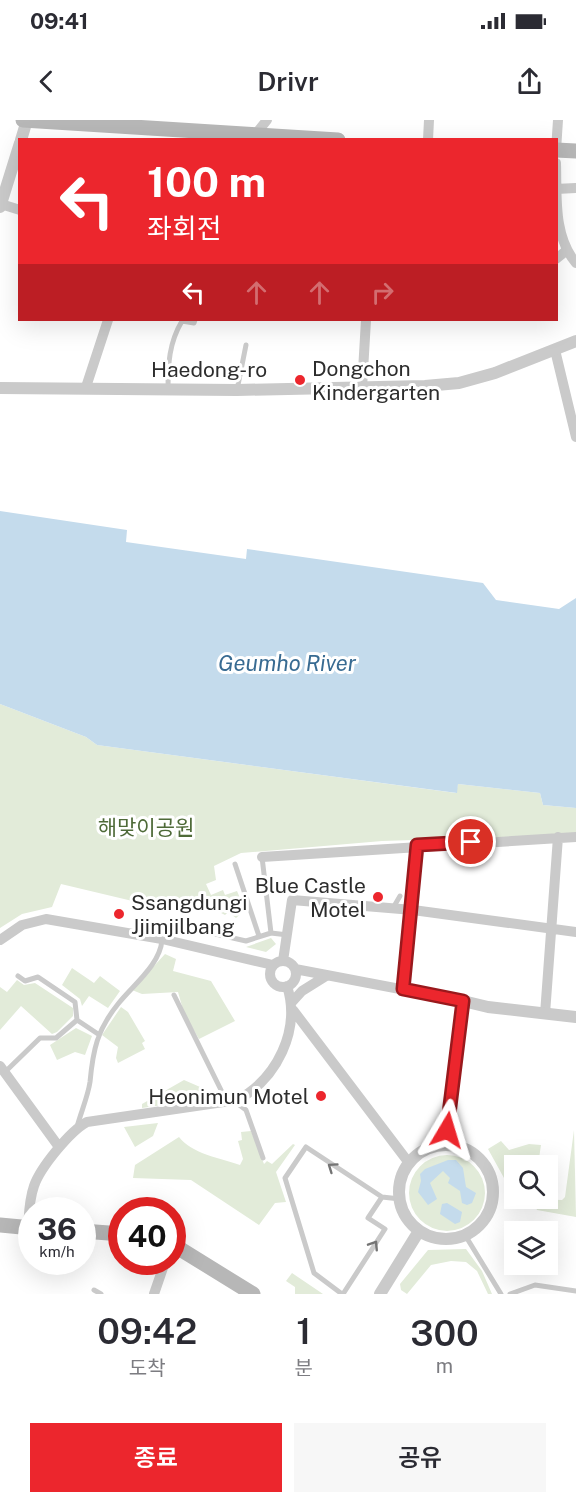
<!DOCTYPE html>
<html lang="ko">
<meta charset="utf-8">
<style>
:root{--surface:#fff;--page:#f7f7f7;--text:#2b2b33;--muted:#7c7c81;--accent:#ec262d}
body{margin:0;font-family:"Public Sans","Noto Sans KR",sans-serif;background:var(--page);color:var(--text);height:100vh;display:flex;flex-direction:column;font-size:22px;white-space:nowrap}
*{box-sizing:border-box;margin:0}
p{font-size:20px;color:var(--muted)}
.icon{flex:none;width:33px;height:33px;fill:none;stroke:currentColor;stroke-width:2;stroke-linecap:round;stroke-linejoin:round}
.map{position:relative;height:1174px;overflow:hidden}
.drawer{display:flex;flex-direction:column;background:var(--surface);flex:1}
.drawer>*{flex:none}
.guide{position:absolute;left:18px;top:18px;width:540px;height:183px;border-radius:0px;box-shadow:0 6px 24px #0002;background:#ec262d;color:#fff;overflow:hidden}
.tools{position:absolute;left:504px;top:1035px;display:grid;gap:12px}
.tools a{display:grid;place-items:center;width:54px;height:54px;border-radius:0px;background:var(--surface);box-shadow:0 6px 24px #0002;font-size:30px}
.speed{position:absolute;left:18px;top:1077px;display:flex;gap:12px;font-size:30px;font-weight:700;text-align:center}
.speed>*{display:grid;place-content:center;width:78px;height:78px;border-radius:50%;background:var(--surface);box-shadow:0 6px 24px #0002;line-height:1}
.speed small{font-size:15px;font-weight:400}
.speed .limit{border:9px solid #d22;background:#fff;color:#111}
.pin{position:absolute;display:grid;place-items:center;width:51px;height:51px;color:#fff;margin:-26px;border:3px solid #fff;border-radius:50%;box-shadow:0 2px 6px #0007}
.me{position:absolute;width:66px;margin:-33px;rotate:7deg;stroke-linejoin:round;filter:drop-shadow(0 0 4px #0008)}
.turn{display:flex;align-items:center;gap:21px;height:126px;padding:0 30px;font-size:27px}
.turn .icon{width:78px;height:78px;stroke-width:2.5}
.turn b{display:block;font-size:42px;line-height:51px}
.lanes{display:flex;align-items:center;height:57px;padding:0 30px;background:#0003;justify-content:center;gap:30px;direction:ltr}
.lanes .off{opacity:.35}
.eta{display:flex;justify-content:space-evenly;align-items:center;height:102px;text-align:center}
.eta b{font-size:36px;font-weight:600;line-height:42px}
.button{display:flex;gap:12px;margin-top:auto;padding:12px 30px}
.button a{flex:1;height:69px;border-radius:0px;background:var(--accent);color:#fff;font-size:24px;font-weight:600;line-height:69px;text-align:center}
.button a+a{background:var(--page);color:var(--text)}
.status{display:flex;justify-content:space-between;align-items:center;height:42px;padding:0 30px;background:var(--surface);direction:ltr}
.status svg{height:16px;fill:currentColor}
header{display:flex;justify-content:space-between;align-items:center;height:78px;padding:0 30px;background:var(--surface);font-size:27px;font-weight:600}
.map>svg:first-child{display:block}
.green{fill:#e2ebd9}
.water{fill:#c4dbec}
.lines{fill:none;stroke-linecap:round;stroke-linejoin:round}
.service{stroke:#cacaca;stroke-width:5}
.minor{stroke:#cacaca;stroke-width:10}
.tertiary{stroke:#cacaca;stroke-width:12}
.secondary{stroke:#b7b7b7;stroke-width:15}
.oneway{stroke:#747474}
.route-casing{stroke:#99191d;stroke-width:15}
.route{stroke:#ec262d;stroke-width:10}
.poi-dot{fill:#ec262d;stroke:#fff;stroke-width:2}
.labels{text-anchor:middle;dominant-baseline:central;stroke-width:6;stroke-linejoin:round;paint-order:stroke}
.poi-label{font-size:21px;fill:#2d2d2d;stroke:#fff;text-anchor:start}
.street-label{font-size:21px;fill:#2d2d2d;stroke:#fff}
.park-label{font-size:21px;fill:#4e6a38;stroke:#fff}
.water-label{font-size:22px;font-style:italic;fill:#386b92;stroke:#fff}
</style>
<div class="status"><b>09:41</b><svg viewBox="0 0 49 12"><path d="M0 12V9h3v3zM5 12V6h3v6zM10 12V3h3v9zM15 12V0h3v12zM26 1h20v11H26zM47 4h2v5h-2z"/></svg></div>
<header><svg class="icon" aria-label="back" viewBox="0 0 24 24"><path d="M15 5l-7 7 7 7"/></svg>Drivr<svg class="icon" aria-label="share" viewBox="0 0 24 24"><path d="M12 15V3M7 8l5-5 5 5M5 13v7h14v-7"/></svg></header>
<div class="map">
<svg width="576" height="1174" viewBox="0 0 576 1174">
<rect width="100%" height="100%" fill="#fff"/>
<path class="green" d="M0,584L86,617L97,625L456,673L458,664L540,673L543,685L576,688V715L382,721L241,733L214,746L216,760L206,764L211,775L223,770L225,775L237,771L245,790L236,798L228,792L225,795L188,776L184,783L145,784L61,764L52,787L22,794L0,808Z
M271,818L276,824L266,832L246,827Z
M165,834L176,839L173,851L211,861L235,901L199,919L184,893L178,872L142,874L132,870Z
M72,848L94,863L100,856L120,871L108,888L89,876L82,886L80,879L62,865Z
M17,860L24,865L35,863L73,888V896L57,912L52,914L21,886L0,910V867L7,872Z
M121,887L128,892L145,921L142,923L145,929L118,943L116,938L118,927L102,915Z
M76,908L92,916L85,935L75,932L57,940L50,925Z
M184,960L207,970L197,980L142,988V984Z
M158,1003L153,1016L135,1027L124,1007Z
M574,1010L576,1097L537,1090L533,1080L505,1079L504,1058L488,1029L501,1021L509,1030L529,1024L541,1025L538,1045L514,1046V1078L562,1080L565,1077Z
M251,1011L264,1044L267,1041L272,1044L293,1024L295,1025L276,1052L286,1082L275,1083L259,1105L191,1060L133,1058L135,1045L179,1017C192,1034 220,1038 240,1045L243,1039L238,1021L242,1020L241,1012Z
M409 1073a38 38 0 1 1 76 0a38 38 0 1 1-76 0Z
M466,1129L482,1151L492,1174H488L477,1151L466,1142L451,1141L431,1145L407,1174L401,1170L400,1164L428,1130Z
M292,1153L323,1174H295V1167L286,1161Z"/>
<path class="water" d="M0,391L127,410L126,422L246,439L247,429L483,463L496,480L559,489L576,478V688L543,685L540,673L458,664L457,673L97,625L86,617L0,584Z
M448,1040H456L463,1048L466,1067L476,1073L472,1083L467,1085L462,1083L460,1071L448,1063L450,1058L443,1051L430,1063L437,1079L428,1085L418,1072L421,1061L420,1054L425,1049Z
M447,1083L462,1092L460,1102L455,1104L440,1094L442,1084Z"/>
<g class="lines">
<path class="service" d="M168,269C168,244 169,223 182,201L194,203L195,200
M237,270L246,225
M262,737L271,813
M235,744L259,816
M393,788L400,776
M211,813L246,821L271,813L288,815
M18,856L25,861L38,857L75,882L77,900
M174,875L222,972L246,990L263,1038
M5,952L40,918H56L77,900L98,914
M77,1007C81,992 88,976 90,962C93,930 97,910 118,884C133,865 160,845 162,820
M465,1115L501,1174
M516,1145L519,1144
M94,1170L101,1174
M342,1174L314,1153L285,1058L306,1027L382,1077L400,1079
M343,1174L385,1109L368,1098L382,1077
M510,1174L535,1165L576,1171"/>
<path class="minor" d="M255,15L267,0
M428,20L429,0
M556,30L558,0
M556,43C557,76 553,116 576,143
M556,69L576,68
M1,84L20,90
M556,139L567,130
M555,230L576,317
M86,267L108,200
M362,268L366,200
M262,737L576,717
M0,820L22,805L46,799L162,819L273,845
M283,841L292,780L413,790L576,812
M270 854a13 13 0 1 1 26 0a13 13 0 1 1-26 0Z
M295,849L463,881
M403,869L417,725
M292,882L302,871L326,856
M293,890L409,1043
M545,894L558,717
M0,946L59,1027
M28,1108C29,1094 29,1080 34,1066C40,1048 70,1011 87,1002L237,980C277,959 301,910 287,866
M154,1174L165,1142"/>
<path class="tertiary" d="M21,20L27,0
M0,87L20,23
M0,268L237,270L425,266L459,263L495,253L576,221
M446,1024L463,881L488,887L576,897
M399 1072a47 47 0 1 1 94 0a47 47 0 1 1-94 0Z
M380,1174L419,1111"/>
<path class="secondary" d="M23,0L338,20
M556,30L576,31
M0,1105L32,1108
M82,1111L122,1114
M172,1124L253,1174"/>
</g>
<defs><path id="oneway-chevron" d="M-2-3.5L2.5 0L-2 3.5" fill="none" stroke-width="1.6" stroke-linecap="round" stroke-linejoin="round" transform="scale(1.5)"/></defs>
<g class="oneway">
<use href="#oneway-chevron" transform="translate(332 1047) rotate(-145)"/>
<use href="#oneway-chevron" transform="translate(374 1125) rotate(-57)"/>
</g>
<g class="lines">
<g class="route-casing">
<path id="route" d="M447,1010L463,881L403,869L417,725L471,722"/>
</g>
<use href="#route" class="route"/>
</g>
<g class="poi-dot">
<circle cx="300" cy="260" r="6"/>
<circle cx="378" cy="777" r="6"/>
<circle cx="119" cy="794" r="6"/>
<circle cx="321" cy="976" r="6"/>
</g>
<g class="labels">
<g class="poi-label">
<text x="312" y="248">Dongchon<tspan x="312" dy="24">Kindergarten</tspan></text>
<text x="366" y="765" text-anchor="end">Blue Castle<tspan x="366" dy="24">Motel</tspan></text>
<text x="131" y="782">Ssangdungi<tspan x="131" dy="24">Jjimjilbang</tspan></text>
<text x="309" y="976" text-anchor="end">Heonimun Motel</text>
</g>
<g class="street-label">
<text x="209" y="249">Haedong-ro</text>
</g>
<g class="park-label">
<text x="146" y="707">해맞이공원</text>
</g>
<g class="water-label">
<text x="287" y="543">Geumho River</text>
</g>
</g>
</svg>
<div class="tools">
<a><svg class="icon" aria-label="search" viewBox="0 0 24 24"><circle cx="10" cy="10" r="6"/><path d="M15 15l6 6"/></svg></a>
<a><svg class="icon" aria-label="layers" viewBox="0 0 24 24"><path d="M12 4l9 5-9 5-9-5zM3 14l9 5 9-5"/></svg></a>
</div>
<div class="speed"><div>36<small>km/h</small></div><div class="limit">40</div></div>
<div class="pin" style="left:471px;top:722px;background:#d93025"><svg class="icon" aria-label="arrive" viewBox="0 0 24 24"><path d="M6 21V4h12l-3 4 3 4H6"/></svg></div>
<svg class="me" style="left:447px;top:1010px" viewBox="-20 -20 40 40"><path d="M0-17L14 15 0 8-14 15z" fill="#ec262d" stroke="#fff" stroke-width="4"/></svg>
<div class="guide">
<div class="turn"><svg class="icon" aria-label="left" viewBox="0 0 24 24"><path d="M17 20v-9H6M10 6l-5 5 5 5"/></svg><div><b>100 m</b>좌회전</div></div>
<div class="lanes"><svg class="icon" aria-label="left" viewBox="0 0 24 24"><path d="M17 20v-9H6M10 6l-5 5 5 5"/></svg><svg class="icon off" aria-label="ahead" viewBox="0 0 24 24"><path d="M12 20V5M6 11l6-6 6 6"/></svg><svg class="icon off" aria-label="ahead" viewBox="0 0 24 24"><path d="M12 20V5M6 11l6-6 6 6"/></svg><svg class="icon off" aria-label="right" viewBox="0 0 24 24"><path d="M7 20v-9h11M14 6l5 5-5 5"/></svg></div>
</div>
</div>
<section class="drawer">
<div class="eta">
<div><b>09:42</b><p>도착</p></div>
<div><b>1</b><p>분</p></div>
<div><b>300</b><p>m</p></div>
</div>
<div class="button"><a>종료</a><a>공유</a></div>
</section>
